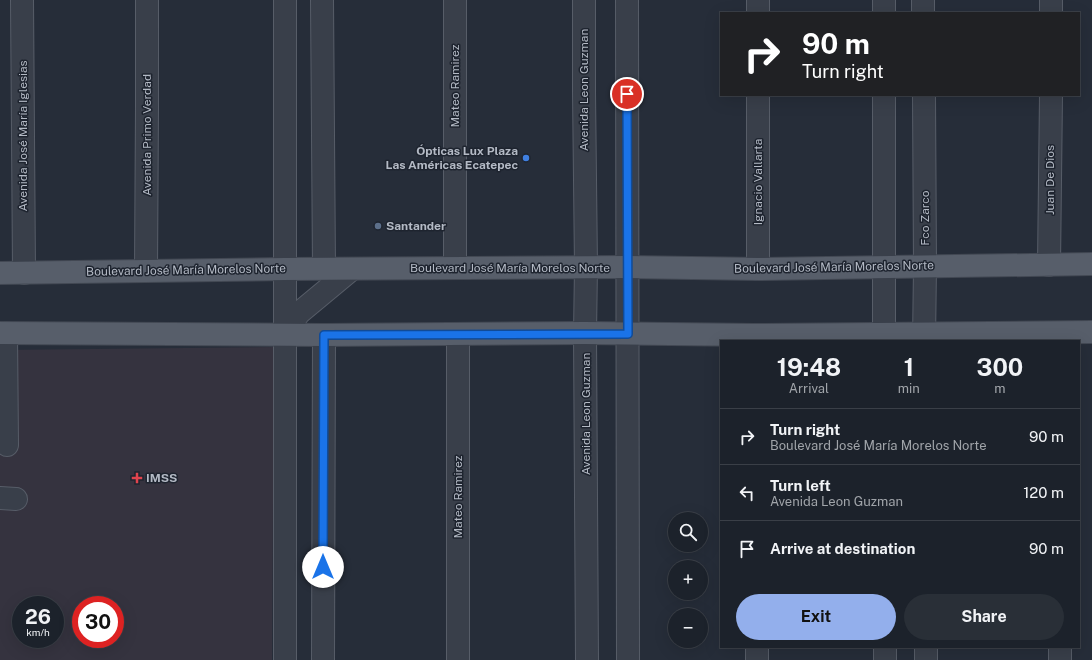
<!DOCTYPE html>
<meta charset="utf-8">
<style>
:root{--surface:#1c222b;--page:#292f37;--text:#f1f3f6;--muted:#a0a4a9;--line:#3a3f47;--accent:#93afec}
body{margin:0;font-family:"Public Sans",sans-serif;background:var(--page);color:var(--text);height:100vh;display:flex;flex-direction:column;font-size:15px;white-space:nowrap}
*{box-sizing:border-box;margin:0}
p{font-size:13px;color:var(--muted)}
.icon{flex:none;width:22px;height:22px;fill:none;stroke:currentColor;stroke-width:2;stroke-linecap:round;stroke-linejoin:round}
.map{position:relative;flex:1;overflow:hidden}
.drawer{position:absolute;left:720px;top:340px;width:360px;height:308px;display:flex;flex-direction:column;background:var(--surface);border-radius:0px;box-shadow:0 4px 16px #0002,0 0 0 1px var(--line)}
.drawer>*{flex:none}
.top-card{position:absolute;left:720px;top:12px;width:360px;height:84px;border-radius:0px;box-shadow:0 4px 16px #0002,0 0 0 1px var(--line);background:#202124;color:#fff;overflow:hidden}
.buttons{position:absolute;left:668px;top:512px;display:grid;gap:8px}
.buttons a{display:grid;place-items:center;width:40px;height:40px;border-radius:50%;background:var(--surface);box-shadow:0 4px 16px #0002,0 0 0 1px var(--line);font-size:20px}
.speed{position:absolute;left:12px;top:596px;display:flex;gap:8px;font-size:20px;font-weight:700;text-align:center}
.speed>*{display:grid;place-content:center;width:52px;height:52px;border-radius:50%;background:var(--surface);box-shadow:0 4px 16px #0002,0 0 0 1px var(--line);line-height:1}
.speed small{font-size:10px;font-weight:400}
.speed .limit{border:6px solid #d22;background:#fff;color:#111}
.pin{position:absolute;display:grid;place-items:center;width:34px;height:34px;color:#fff;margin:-17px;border:2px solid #fff;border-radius:50%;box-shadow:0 1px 4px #0007}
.me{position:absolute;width:44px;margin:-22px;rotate:0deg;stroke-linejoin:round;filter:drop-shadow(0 0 3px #0008)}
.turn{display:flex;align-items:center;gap:14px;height:84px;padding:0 16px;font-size:18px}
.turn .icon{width:52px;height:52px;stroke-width:2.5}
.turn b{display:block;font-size:28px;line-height:34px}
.eta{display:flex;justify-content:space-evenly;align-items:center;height:68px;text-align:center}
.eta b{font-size:24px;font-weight:700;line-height:28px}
.primary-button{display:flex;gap:8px;margin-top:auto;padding:8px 16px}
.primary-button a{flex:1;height:46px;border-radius:24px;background:var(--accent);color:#111;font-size:16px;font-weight:700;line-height:46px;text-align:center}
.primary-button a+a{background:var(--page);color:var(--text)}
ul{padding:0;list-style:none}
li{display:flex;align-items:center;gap:12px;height:56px;padding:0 16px;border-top:1px solid var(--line)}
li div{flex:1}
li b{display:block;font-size:15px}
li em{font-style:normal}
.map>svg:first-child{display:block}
.medical{fill:#35333f;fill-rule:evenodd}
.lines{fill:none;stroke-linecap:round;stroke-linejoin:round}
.minor-casing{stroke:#575d68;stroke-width:24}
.major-casing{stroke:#424853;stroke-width:24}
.minor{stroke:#393f4a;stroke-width:22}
.major{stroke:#575e6a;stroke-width:22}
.route-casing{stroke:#114b97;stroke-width:10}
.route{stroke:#1a73e8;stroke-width:7}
.shop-dot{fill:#3f7fe0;stroke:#1e242f;stroke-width:1.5}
.service-dot{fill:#5c6f8a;stroke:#1e242f;stroke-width:1.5}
.health-dot{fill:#e0444e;stroke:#1e242f;stroke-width:1.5}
.labels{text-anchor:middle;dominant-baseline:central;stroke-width:3;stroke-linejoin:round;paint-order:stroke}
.street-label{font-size:12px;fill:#b4bac5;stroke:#1e242f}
.poi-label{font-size:12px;font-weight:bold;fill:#b4bac5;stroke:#1e242f;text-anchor:start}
</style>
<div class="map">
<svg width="1092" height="660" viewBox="0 0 1092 660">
<rect width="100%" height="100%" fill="#262d39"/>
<path class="medical" d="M274,347L272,660H0V350ZM21,605H55V639H21ZM81,605H115V639H81Z"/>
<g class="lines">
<g class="minor-casing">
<path id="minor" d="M22,0L24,273
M285,0V660
M322,0L324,269
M584,0V92L586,267L585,333L587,660
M627,0L628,660
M884,0V13
M923,0V13
M1051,0V13
M758,13V0
M924,95L925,267L924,341
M1049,265L1051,95
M455,268V0
M758,269V95
M146,271L147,106V0
M6,333L7,445
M284,334L299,313L352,269
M884,341V95
M0,498L16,499
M757,647V660
M885,647V660
M926,647V660
M1060,647V660
M323,660L324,335
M458,660V334"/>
</g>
<g class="major-casing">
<path id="major" d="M0,273L285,269L627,267L758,269L1092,264
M0,333L324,335L585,333L754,335L1092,332"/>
</g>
<use href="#minor" class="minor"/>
<use href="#major" class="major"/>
</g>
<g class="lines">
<g class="route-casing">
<path id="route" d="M323,567L324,335L628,334L627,94"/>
</g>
<use href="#route" class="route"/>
</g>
<circle class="shop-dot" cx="526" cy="158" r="4"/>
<circle class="service-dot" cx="378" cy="226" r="4"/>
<path class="health-dot" d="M135 472h4v4h4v4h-4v4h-4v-4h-4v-4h4z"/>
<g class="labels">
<g class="street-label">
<text transform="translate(455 86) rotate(-90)">Mateo Ramirez</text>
<text transform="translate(584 90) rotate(-90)">Avenida Leon Guzman</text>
<text transform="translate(147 135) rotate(-90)">Avenida Primo Verdad</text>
<text transform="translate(23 136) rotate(-90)">Avenida José María Iglesias</text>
<text transform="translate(1050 180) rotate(-90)">Juan De Dios</text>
<text transform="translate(758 182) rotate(-90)">Ignacio Vallarta</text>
<text transform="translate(925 218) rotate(-90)">Fco Zarco</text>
<text transform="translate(834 267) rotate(-1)">Boulevard José María Morelos Norte</text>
<text x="510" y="268">Boulevard José María Morelos Norte</text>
<text transform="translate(186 270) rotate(-1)">Boulevard José María Morelos Norte</text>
<text transform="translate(586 414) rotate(-90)">Avenida Leon Guzman</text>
<text transform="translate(458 497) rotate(-90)">Mateo Ramirez</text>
</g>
<g class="poi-label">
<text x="518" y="151" text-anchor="end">Ópticas Lux Plaza<tspan x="518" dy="14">Las Américas Ecatepec</tspan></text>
<text x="386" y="226">Santander</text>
<text x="146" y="478">IMSS</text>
</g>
</g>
</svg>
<div class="buttons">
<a><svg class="icon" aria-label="search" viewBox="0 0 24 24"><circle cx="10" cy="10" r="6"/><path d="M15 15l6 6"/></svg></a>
<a>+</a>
<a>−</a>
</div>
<div class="speed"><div>26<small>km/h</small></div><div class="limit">30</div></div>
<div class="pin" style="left:627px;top:94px;background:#d93025"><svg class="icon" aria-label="arrive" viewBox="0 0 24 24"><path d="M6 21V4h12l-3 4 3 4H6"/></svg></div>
<svg class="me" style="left:323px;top:567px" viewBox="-20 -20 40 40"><circle r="19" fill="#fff"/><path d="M0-13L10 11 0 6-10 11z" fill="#1a73e8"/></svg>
<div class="top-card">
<div class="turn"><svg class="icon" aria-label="right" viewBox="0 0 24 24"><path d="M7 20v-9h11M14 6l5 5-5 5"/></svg><div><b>90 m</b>Turn right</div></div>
</div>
<section class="drawer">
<div class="eta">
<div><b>19:48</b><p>Arrival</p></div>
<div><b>1</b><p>min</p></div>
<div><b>300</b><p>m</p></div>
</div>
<ul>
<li><svg class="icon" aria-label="right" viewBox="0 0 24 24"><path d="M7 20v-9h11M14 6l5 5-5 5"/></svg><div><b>Turn right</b><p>Boulevard José María Morelos Norte</p></div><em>90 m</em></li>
<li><svg class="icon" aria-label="left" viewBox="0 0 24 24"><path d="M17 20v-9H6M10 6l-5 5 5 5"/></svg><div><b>Turn left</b><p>Avenida Leon Guzman</p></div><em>120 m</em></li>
<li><svg class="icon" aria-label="arrive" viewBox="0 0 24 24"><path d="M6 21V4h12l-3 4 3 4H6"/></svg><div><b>Arrive at destination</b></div><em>90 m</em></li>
</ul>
<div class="primary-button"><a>Exit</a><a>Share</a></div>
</section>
</div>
